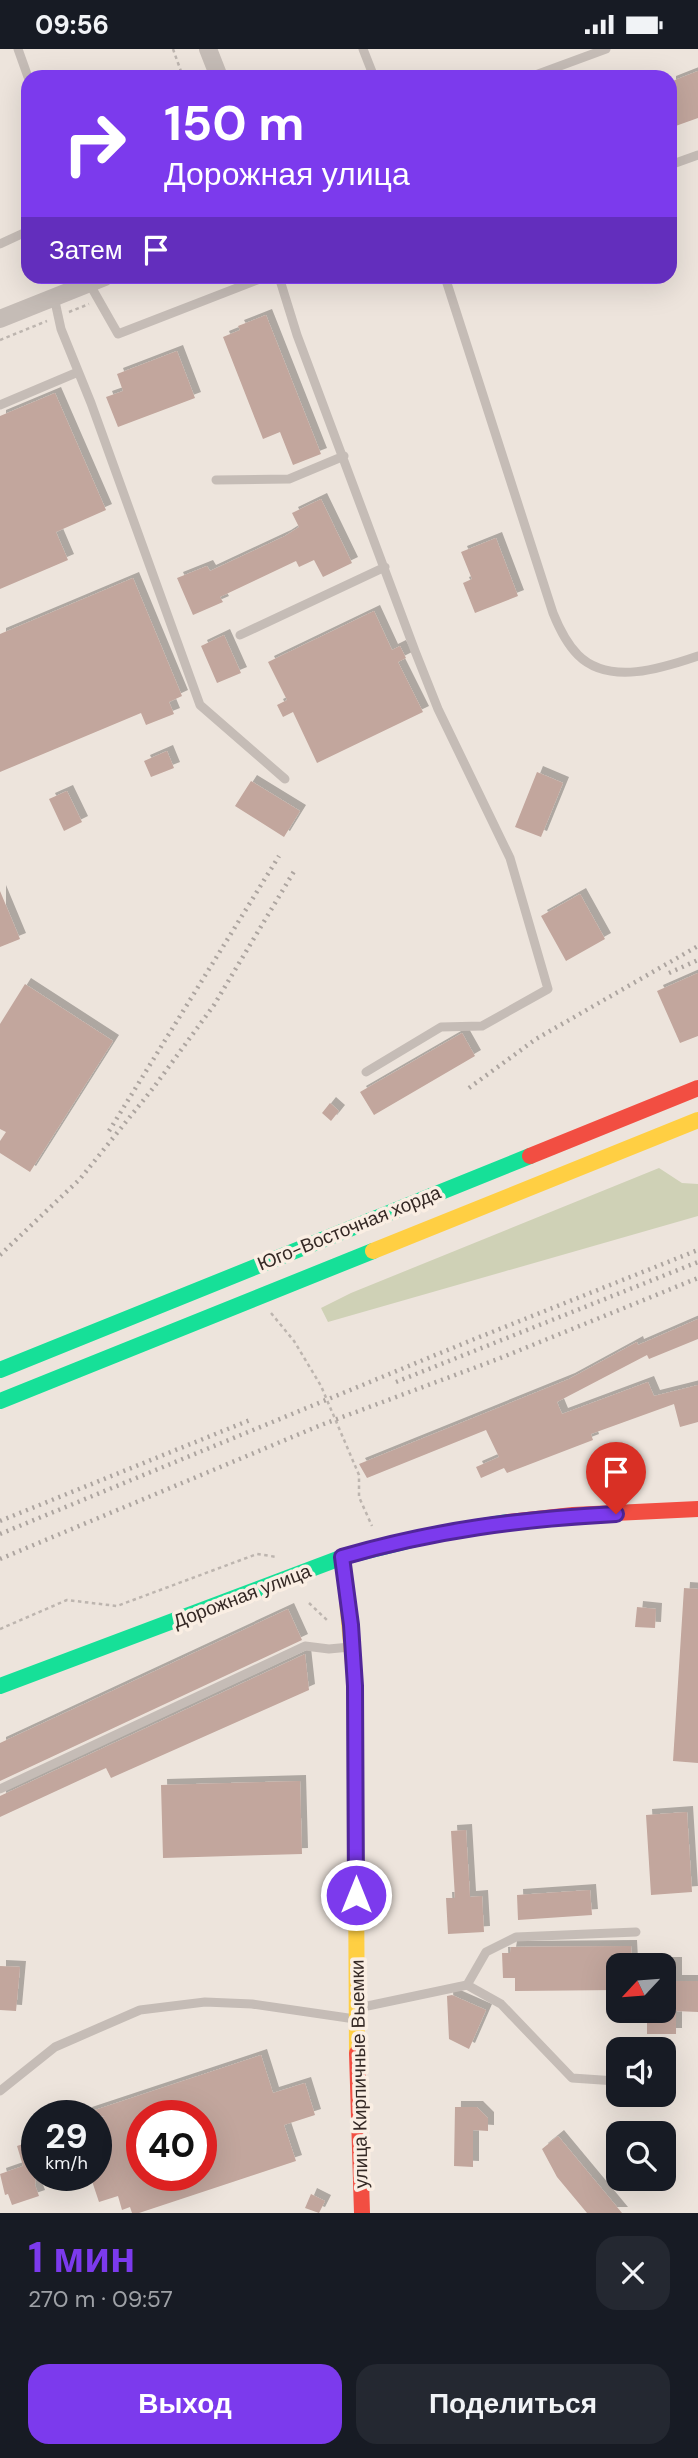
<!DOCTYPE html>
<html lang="ru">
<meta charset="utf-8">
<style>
:root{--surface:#171b24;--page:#242831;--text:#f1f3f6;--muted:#9ea1a6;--accent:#7c3aed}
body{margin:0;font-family:"DM Sans",sans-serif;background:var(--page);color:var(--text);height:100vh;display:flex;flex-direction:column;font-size:26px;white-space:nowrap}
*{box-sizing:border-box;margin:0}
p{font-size:23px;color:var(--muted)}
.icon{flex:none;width:38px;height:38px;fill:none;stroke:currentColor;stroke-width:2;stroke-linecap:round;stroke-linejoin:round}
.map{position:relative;height:2164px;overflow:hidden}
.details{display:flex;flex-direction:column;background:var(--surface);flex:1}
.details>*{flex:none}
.guide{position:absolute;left:21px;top:21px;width:656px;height:214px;border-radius:21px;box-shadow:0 7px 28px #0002;background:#7c3aed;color:#fff;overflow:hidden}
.needle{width:46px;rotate:244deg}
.buttons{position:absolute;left:606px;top:1904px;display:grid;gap:14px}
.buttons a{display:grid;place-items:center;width:70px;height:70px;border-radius:14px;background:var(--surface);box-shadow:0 7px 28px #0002;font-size:35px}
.speed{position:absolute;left:21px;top:2051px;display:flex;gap:14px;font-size:35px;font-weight:700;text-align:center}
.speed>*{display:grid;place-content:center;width:91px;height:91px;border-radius:50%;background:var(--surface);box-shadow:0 7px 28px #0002;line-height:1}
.speed small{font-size:18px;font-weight:400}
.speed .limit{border:10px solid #d22;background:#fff;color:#111}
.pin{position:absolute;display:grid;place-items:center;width:60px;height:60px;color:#fff;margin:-72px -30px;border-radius:50% 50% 50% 0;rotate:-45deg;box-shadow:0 0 7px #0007}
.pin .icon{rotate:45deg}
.me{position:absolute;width:77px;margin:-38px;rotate:0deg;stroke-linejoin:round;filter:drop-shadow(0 0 5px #0008)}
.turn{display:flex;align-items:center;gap:24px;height:147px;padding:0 28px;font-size:32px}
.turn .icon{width:91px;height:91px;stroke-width:2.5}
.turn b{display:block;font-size:49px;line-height:60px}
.then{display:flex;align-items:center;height:66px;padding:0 28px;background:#0003;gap:14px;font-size:26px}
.round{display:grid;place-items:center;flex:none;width:74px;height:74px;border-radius:21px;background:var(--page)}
.summary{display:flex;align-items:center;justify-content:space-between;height:119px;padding:0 28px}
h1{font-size:42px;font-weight:700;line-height:52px;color:var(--accent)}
.action{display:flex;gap:14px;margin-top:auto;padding:14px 28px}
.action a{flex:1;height:80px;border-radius:21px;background:var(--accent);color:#fff;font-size:28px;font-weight:700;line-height:80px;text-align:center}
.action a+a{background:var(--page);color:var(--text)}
.status{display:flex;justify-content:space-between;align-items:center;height:49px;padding:0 35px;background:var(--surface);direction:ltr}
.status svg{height:19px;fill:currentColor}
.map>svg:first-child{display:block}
.green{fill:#cfd1b6}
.building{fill:#c2a69d;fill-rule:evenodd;filter:url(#shadow)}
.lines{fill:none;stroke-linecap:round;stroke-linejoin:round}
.path{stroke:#bdb5af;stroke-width:2.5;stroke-dasharray:3.5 3.5;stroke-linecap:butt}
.lane{stroke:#c5bcb6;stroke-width:9}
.street{stroke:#c5bcb6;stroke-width:18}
.fast{stroke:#16e098;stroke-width:16}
.slow{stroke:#ffcf43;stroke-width:16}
.jam{stroke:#f24e42;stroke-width:16}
.rail{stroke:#ada5a0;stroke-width:4.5;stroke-dasharray:2 5;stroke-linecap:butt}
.route-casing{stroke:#51269a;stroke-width:18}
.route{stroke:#7c3aed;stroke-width:12}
.labels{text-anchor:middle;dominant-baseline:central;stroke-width:7;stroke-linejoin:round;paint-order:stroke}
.street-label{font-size:19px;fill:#352925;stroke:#faeee3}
</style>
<div class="status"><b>09:56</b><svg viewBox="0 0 49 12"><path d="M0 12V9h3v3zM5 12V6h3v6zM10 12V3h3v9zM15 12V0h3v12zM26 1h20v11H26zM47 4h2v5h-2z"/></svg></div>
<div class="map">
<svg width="698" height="2164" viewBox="0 0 698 2164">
<defs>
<filter id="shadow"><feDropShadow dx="6" dy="-6" stdDeviation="0" flood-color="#0004"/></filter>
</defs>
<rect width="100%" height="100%" fill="#ede4dc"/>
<path class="green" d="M659,1119L682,1134L698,1135V1167L328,1273L321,1259L351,1244Z"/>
<path class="building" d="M698,22V69L670,79V33Z
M266,266L321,405L293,416L280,383L263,390L223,288L240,281L238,277Z
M177,302L195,349L118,378L106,348L123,342L117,325Z
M55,344L106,461L56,483L68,511L0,540V367Z
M321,450L352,514L323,528L314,511L299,518L296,512L220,548L223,553L193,566L177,529L207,517L210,522L285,487L299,478L292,464Z
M496,489L518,547L475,564L463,534L472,530L461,503Z
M133,529L182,647L169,653L174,665L146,676L141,664L0,723V585Z
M374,562L392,601L400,597L406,609L398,613L423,663L317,714L293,663L283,668L277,656L287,651L268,613Z
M224,586L241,624L217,634L201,597Z
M167,702L174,719L151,728L144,712Z
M537,723L563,734L541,788L515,778Z
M251,732L300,762L284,788L235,757Z
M67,742L82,773L64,782L49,750Z
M0,842L20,890L0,898Z
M580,845L605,890L566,912L541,867Z
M698,924V987L680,994L657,942Z
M25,935L113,992L30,1123L0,1104V1092L6,1083L0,1080V975Z
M462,984L475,1007L374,1066L360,1043Z
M330,1054L339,1062L331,1072L322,1064Z
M698,1270V1290L649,1310L647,1306L557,1353L562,1365L648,1333L654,1347L698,1336V1373L680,1378L674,1355L591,1385L593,1391L507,1424L504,1419L481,1429L476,1418L499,1408L486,1381L367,1429L359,1415L569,1330L637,1293L638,1296Z
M684,1539L698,1540V1714L673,1712Z
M637,1558L656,1560L655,1579L635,1578Z
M288,1560L302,1591L0,1732V1694Z
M305,1605L309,1641L111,1729L106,1719L0,1768V1747Z
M300,1732L302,1805L163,1809L161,1736Z
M687,1763L692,1843L651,1846L646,1766Z
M466,1781L470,1848L482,1847L484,1883L448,1885L446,1849H455L451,1782Z
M590,1841L592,1866L518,1871L517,1846Z
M631,1897L632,1916H618V1941L515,1942V1929H503L502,1904H510L511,1898Z
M663,1914H676V1932H698V1963L676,1962V1985H647V1962H663Z
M0,1917L20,1918L16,1962L0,1961Z
M452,1946L486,1961L469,2000L449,1990L447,1947Z
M261,2006L273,2044L305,2034L315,2066L284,2076L296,2112L139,2164H132L130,2158L122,2161L118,2147L99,2153L90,2126H96V2070L105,2067H87L86,2064ZM142,2067H201V2126H142Z
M455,2058H477L488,2069V2082L473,2081V2118L454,2117Z
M558,2087L622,2164H587L557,2128L542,2100Z
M29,2093L37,2116L35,2136L39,2147L12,2156L8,2145L5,2146L0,2125L23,2117L17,2097Z
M311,2145L325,2152L319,2164L305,2159Z"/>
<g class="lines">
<path class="path" d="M173,0L183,28
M69,263L89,255
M0,291L47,272
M271,1264L294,1292L321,1337L359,1426V1448L372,1477
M309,1554L328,1572
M0,1580L67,1551L117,1557L257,1505L277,1508"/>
<path class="lane" d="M18,0L28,28
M363,0L374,28
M530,28L606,0
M670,116L698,106
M0,195L28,182
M279,228L297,286L415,602L438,660L510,809L548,940L482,977L441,978L366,1023
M445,228L553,564C559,579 566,594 578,606C609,637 663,619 698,607
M89,234L118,285L265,228
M54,248L61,280L91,354L200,656L285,730
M0,356L78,323
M216,431L289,430L344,407
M240,586L385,518
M0,1740L305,1597L329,1600L350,1598
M467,1936L486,1903L516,1888L636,1883
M358,1959L467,1936L501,1955L572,2029L616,2032
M0,2042L55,1998L140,1961L205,1953L252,1955L355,1970"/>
<path class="street" d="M208,0L219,28
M0,270L105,228"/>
<path class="fast" d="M0,1321L530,1107
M0,1352L373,1202
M0,1637L343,1508L436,1485L508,1473"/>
<path class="slow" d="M373,1202L698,1071
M343,1508L355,1637L357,2004"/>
<path class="jam" d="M530,1107L698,1039
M508,1473L573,1466L698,1460
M357,2004L362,2164"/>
<path class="rail" d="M669,924L698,911
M469,1039L536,990L698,897
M109,1082L279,807
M0,1206L80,1130L154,1038L214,956L296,819
M396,1333L698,1213
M0,1472L250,1371
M0,1485L472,1291L698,1201
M0,1510L321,1376L498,1310L698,1229"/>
</g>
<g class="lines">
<g class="route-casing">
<path id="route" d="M356,1846L355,1637L351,1576L342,1508C434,1481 521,1470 616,1465"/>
</g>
<use href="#route" class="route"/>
</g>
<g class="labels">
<g class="street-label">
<text transform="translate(349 1179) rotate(-22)">Юго-Восточная хорда</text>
<text transform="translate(242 1547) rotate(-21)">Дорожная улица</text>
<text transform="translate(359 2025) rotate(-91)">улица Кирпичные Выемки</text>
</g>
</g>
</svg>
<div class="buttons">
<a><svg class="needle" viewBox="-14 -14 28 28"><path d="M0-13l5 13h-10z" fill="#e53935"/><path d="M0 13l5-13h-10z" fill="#9ea1a6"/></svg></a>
<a><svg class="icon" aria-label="sound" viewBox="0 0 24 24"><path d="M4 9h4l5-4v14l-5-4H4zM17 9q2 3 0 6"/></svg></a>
<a><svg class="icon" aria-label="search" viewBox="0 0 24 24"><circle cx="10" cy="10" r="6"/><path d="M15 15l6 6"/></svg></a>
</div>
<div class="speed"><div>29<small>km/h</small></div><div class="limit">40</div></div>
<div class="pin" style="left:616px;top:1465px;background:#d93025"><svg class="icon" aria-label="arrive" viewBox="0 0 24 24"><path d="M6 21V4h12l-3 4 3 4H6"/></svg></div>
<svg class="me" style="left:356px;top:1846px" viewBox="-20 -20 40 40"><circle r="17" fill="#7c3aed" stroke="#fff" stroke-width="3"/><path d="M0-11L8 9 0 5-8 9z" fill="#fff"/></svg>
<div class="guide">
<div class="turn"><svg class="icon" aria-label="right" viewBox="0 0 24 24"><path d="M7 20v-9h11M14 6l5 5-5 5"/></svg><div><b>150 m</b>Дорожная улица</div></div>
<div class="then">Затем<svg class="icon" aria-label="arrive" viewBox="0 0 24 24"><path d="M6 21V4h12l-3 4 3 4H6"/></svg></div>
</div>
</div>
<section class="details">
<div class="summary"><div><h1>1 мин</h1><p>270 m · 09:57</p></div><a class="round"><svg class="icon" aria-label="close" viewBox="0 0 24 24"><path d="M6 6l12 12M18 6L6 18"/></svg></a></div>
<div class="action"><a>Выход</a><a>Поделиться</a></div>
</section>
